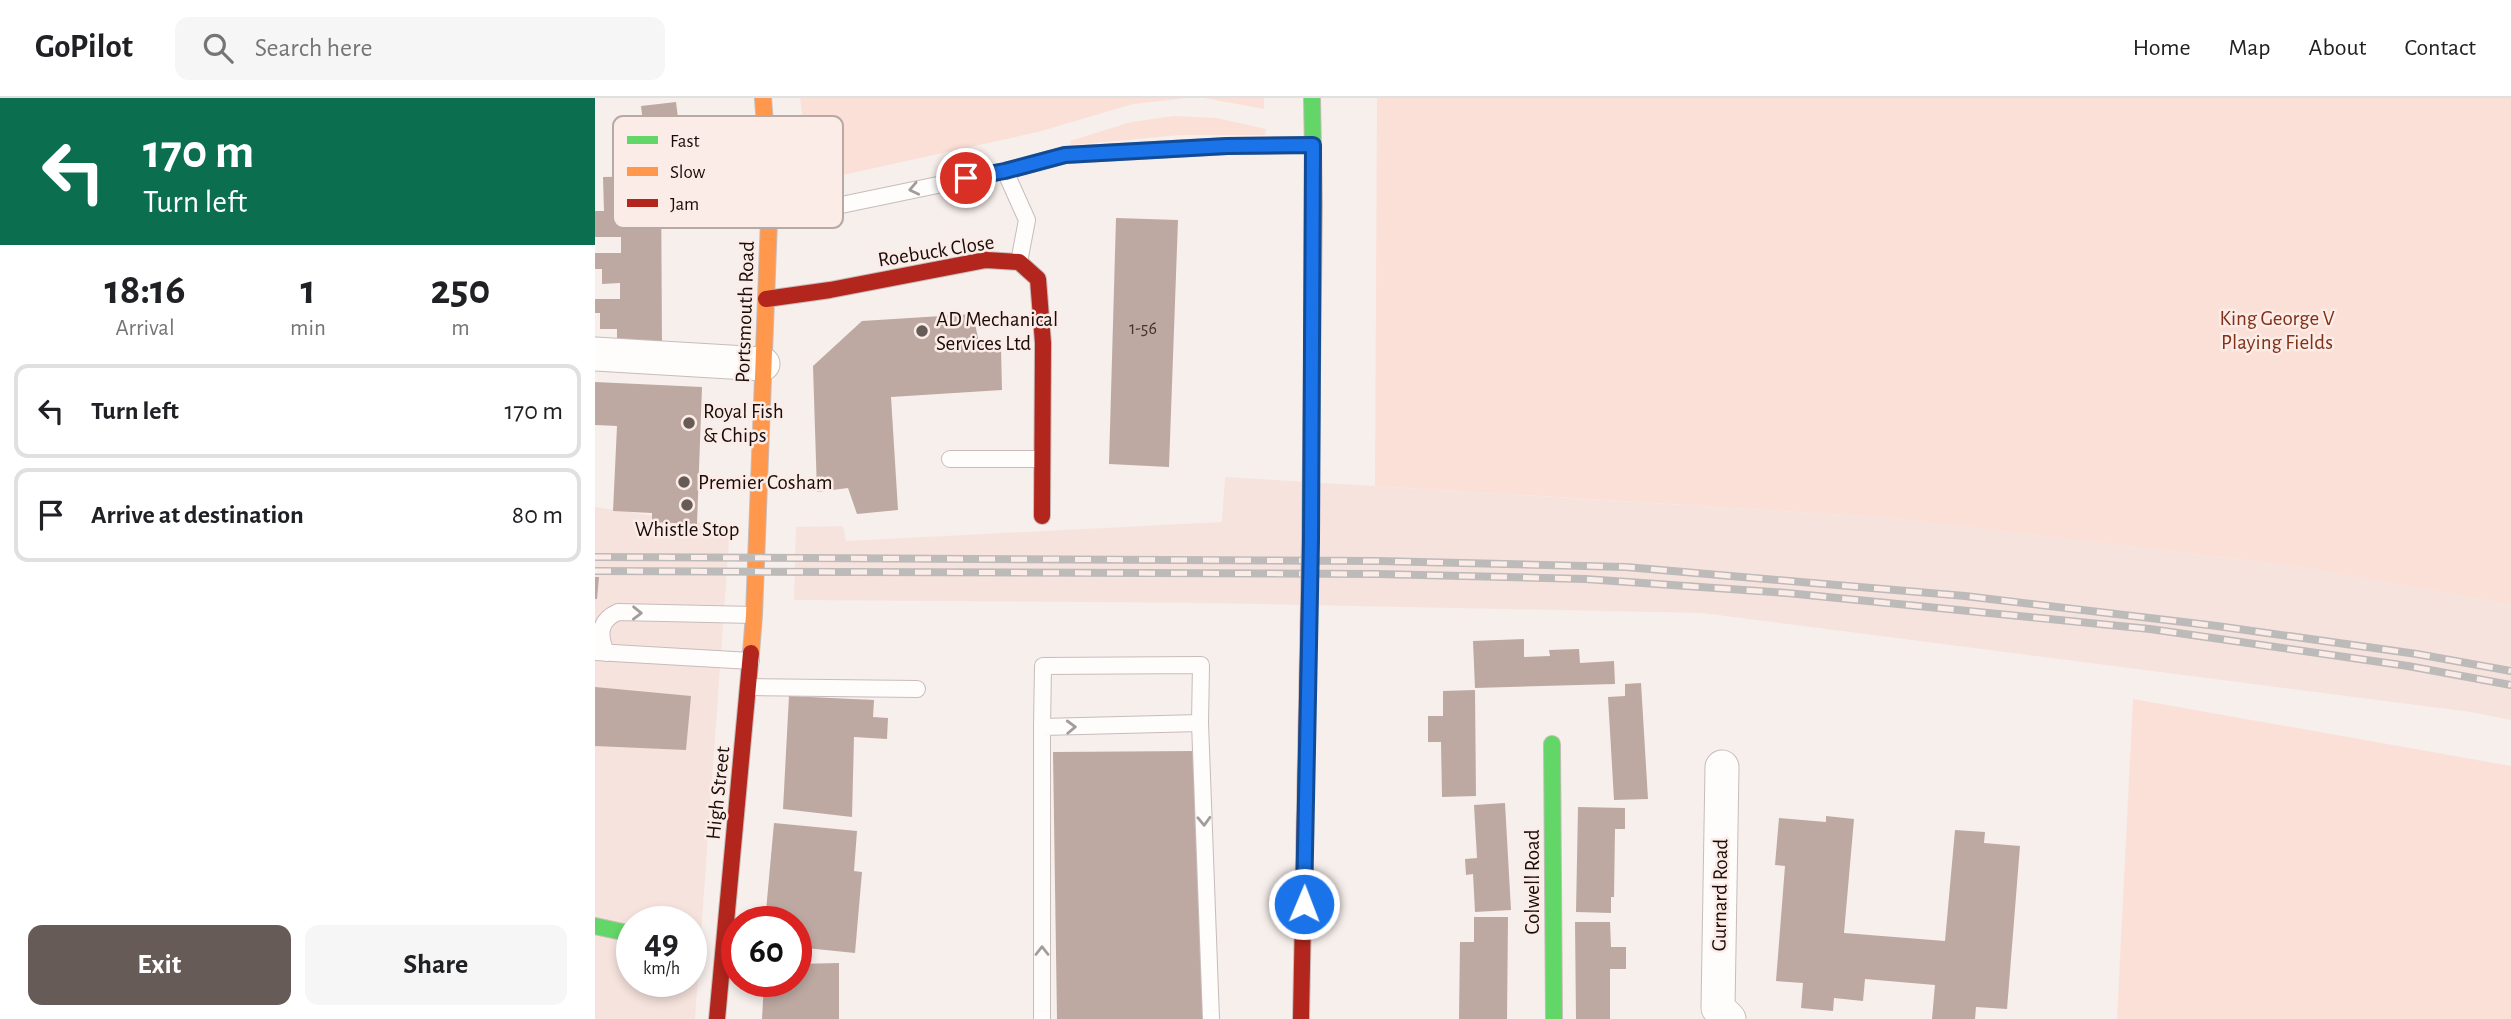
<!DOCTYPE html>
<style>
:root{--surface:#fff;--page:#f6f6f6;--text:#202124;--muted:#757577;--line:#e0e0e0;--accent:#675b58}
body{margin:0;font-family:"Alegreya Sans",sans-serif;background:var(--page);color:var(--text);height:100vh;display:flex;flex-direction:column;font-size:26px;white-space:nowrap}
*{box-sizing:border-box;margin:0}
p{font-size:23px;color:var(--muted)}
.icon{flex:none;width:38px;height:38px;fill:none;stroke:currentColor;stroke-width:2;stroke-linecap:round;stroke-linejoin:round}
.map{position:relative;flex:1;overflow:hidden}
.details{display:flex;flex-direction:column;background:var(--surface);width:595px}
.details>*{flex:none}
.guide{background:#0b6e4f;color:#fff;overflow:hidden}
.speed{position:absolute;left:21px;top:808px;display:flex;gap:14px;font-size:35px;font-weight:700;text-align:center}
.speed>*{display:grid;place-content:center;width:91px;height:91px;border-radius:50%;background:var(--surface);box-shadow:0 4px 10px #0003;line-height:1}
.speed small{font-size:18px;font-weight:400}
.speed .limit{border:10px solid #d22;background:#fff;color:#111}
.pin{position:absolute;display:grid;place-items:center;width:60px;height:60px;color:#fff;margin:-30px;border:4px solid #fff;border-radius:50%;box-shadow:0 2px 7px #0007}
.me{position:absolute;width:77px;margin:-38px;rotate:1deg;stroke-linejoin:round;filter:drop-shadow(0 0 5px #0008)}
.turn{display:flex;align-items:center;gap:24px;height:147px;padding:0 28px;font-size:32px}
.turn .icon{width:91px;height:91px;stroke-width:2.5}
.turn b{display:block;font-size:49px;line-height:60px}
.eta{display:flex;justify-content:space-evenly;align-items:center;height:119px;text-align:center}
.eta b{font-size:42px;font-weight:700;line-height:49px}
.primary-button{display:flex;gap:14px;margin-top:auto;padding:14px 28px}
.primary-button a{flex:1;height:80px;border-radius:14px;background:var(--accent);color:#fff;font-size:28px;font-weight:700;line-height:80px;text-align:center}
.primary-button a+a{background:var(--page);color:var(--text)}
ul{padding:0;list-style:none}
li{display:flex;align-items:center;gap:21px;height:94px;margin:0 14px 10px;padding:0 14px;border:4px solid var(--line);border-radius:14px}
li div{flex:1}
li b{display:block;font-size:26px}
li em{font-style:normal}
header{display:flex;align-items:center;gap:42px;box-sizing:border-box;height:98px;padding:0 35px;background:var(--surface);border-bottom:2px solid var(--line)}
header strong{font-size:33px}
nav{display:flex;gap:38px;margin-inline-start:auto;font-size:24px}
.search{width:490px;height:63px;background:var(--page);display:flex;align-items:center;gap:18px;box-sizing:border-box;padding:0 24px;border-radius:14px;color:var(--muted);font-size:26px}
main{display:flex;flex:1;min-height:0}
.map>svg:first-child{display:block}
.built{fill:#f6e3de;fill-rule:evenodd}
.green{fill:#fbe0d8}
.building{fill:#bda9a2}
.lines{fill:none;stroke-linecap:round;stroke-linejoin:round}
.lane-casing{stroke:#c7bcb9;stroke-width:18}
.street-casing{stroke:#c7bcb9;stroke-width:35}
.fast-casing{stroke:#c7bcb9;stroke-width:18}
.slow-casing{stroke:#c7bcb9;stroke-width:18}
.jam-casing{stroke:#c7bcb9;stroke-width:18}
.lane{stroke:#fefdfc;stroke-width:16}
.street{stroke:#fefdfc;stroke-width:33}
.fast{stroke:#63d668;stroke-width:16}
.slow{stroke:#ff974d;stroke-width:16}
.jam{stroke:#b3261e;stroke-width:16}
.rail-casing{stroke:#bdbaba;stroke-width:8}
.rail{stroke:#fcece7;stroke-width:5;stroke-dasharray:16;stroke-linecap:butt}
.fast-bridge-casing{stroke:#c7bcb9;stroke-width:18;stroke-linecap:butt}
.fast-bridge{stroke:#63d668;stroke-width:16}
.oneway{stroke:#a29d9b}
.route-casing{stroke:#114b97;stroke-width:18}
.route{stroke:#1a73e8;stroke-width:12}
.poi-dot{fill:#675b58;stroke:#fcece7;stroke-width:2.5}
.labels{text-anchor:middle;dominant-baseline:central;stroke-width:5;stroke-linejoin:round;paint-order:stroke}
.number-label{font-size:18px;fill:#42332f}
.street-label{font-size:21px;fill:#190c09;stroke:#fcece7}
.park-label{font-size:21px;fill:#812f16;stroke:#fcece7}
.poi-label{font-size:21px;fill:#190c09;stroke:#fcece7;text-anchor:start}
.key{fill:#fcece7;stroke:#b8a9a4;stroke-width:2}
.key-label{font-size:19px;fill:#190c09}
</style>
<header>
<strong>GoPilot</strong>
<div class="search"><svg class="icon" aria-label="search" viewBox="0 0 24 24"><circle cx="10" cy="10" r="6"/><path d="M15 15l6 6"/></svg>Search here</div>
<nav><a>Home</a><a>Map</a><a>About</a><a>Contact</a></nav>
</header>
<main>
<section class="details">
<div class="guide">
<div class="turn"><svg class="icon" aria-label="left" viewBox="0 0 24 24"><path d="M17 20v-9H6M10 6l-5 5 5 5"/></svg><div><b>170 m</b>Turn left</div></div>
</div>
<div class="eta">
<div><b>18:16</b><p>Arrival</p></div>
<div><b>1</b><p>min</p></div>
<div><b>250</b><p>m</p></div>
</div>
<ul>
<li><svg class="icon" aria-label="left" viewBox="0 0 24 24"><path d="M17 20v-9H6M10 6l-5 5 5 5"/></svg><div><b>Turn left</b></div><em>170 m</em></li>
<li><svg class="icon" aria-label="arrive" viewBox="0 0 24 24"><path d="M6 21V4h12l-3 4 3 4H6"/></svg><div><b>Arrive at destination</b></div><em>80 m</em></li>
</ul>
<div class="primary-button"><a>Exit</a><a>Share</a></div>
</section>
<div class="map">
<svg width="1916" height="921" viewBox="0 0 1916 921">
<rect width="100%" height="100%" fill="#f7efec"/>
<path class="built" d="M630,379L1287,419L1700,468L1916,507V622L1876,614L1107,515L616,505L199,502L201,429L248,428L251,443L627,424Z
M0,409L135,429L100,921H0ZM37,824H96V884H37Z"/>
<path class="green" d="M205,0H592L538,6L443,34L216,84Z
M609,0H669V11Z
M782,0H1916V507L1700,468L1287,419L780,388Z
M579,18L621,20L671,31L670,37H585L476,47L475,43L536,24Z
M1538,601L1916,668V921H1522Z"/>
<path class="building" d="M81,4L88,60L53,64L46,8Z
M66,78L67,247H22V231H5V215H0V201H25V185L7,186V171H0V155H26V139H0V113H9L8,79Z
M521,120L583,122L574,369L514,366Z
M378,216L383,240L406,250L407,292L296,299L303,412L262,416L253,390L222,394L218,268L267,223Z
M0,284L107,289L102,426L57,424V415L18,413L22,328L0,327Z
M0,479H4L2,501H0Z
M929,541V559L955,558L954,552L984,551L985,565L1019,563L1020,586L880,590L878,543Z
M1046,585L1053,701L1019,702L1013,599L1030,598V586Z
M0,589L96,598L91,652L0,648Z
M880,592L881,698L847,699L846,644H833V618H848V593Z
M194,598L279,602L278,619L293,620L292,641L259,639L257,719L188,711Z
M600,653L608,921H462L458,654Z
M910,705L916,812L880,814L878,776L871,777L870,761L882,760L879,707Z
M983,709L1030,710V731H1020L1019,799H1016V815L981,814Z
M1231,718L1259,721L1249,835L1350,843L1360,732L1390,734L1389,745L1425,748L1412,911L1381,909L1380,921H1337L1340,887L1270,881L1268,903L1239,900L1238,913L1206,910L1208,885L1181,883L1190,768L1180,767L1184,720L1231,724Z
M179,725L262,733L259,773L267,774L260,855L201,849V824H170Z
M879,819H913L912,921H864L865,844H879Z
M980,824H1015L1016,849H1031V871H1015V921H981Z
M244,865V921H167L169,884H201V866Z"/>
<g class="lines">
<g class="lane-casing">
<path id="lane" d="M410,73L432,122L424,164
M174,122L410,73L470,57L632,48L718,47
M355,361H446
M1,554L156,563
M11,555C4,537 3,523 23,514L159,517
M154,589L322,591
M447,629L448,568L606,567L605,625
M447,921V629L605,625L616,921"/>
</g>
<g class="street-casing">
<path id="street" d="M0,256L168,266
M1127,669L1123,910L1134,921"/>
</g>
<g class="fast-casing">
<path id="fast" d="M715,443L719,106L717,0
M957,646L959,921
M0,828L37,836"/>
</g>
<g class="slow-casing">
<path id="slow" d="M156,555L159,517L174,122V82L168,0"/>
</g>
<g class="jam-casing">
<path id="jam" d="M171,201L235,192L391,162L424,164L443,181L448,245L447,418
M122,921L156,555
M706,921L714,503"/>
</g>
<use href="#lane" class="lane"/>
<use href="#street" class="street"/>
<use href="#fast" class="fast"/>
<use href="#slow" class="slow"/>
<use href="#jam" class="jam"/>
<g class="rail-casing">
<path id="rail" d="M0,459L783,463L1031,469L1370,498L1622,528L1822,556L1916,573
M0,473L783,476L990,481L1192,495L1555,531L1813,568L1916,587"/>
</g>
<use href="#rail" class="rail"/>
<g class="fast-bridge-casing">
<path id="fast-bridge" d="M714,503L715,443"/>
</g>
<use href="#fast-bridge" class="fast-bridge"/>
</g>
<defs><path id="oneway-chevron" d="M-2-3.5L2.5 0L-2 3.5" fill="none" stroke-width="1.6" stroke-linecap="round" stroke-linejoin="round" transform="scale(1.75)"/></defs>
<g class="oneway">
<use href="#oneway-chevron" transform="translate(319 91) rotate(168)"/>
<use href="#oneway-chevron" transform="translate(42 515) rotate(1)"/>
<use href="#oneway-chevron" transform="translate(476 629) rotate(-2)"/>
<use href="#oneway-chevron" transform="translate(609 723) rotate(88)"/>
<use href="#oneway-chevron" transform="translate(447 853) rotate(-90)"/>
</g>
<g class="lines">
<g class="route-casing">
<path id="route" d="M371,80L410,73L470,57L632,48L718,47L716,443L709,806"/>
</g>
<use href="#route" class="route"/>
</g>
<g class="poi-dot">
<circle cx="327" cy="233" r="7"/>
<circle cx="94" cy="325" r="7"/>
<circle cx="89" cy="384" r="7"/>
<circle cx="92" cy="407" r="7"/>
</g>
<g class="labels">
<g class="number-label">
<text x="548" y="231">1-56</text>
</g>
<g class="street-label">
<text transform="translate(341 153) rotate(-9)">Roebuck Close</text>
<text transform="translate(150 214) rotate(-88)">Portsmouth Road</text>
<text transform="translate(123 695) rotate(-84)">High Street</text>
<text transform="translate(937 784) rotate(-90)">Colwell Road</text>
<text transform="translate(1125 797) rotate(-89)">Gurnard Road</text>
</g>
<g class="park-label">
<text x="1682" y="220">King George V<tspan x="1682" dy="24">Playing Fields</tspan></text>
</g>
<g class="poi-label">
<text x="341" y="221">AD Mechanical<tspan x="341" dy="24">Services Ltd</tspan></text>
<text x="108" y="313">Royal Fish<tspan x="108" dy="24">&amp; Chips</tspan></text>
<text x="103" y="384">Premier Cosham</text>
<text x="92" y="431" text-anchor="middle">Whistle Stop</text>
</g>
</g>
<rect x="18" y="18" width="230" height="112" rx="10" class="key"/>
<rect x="32" y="38" width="31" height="8" fill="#63d668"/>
<rect x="32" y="69" width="31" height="9" fill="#ff974d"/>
<rect x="32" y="101" width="31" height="8" fill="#b3261e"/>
<g class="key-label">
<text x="75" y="49">Fast</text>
<text x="75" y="80">Slow</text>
<text x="75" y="112">Jam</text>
</g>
</svg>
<div class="speed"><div>49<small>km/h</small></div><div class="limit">60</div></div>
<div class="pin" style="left:371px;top:80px;background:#d93025"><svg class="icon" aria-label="arrive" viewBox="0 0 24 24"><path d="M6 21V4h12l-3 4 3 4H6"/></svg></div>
<svg class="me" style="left:709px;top:806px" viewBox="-20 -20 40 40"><circle r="17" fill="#1a73e8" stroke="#fff" stroke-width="3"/><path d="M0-11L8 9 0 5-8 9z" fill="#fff"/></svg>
</div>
</main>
